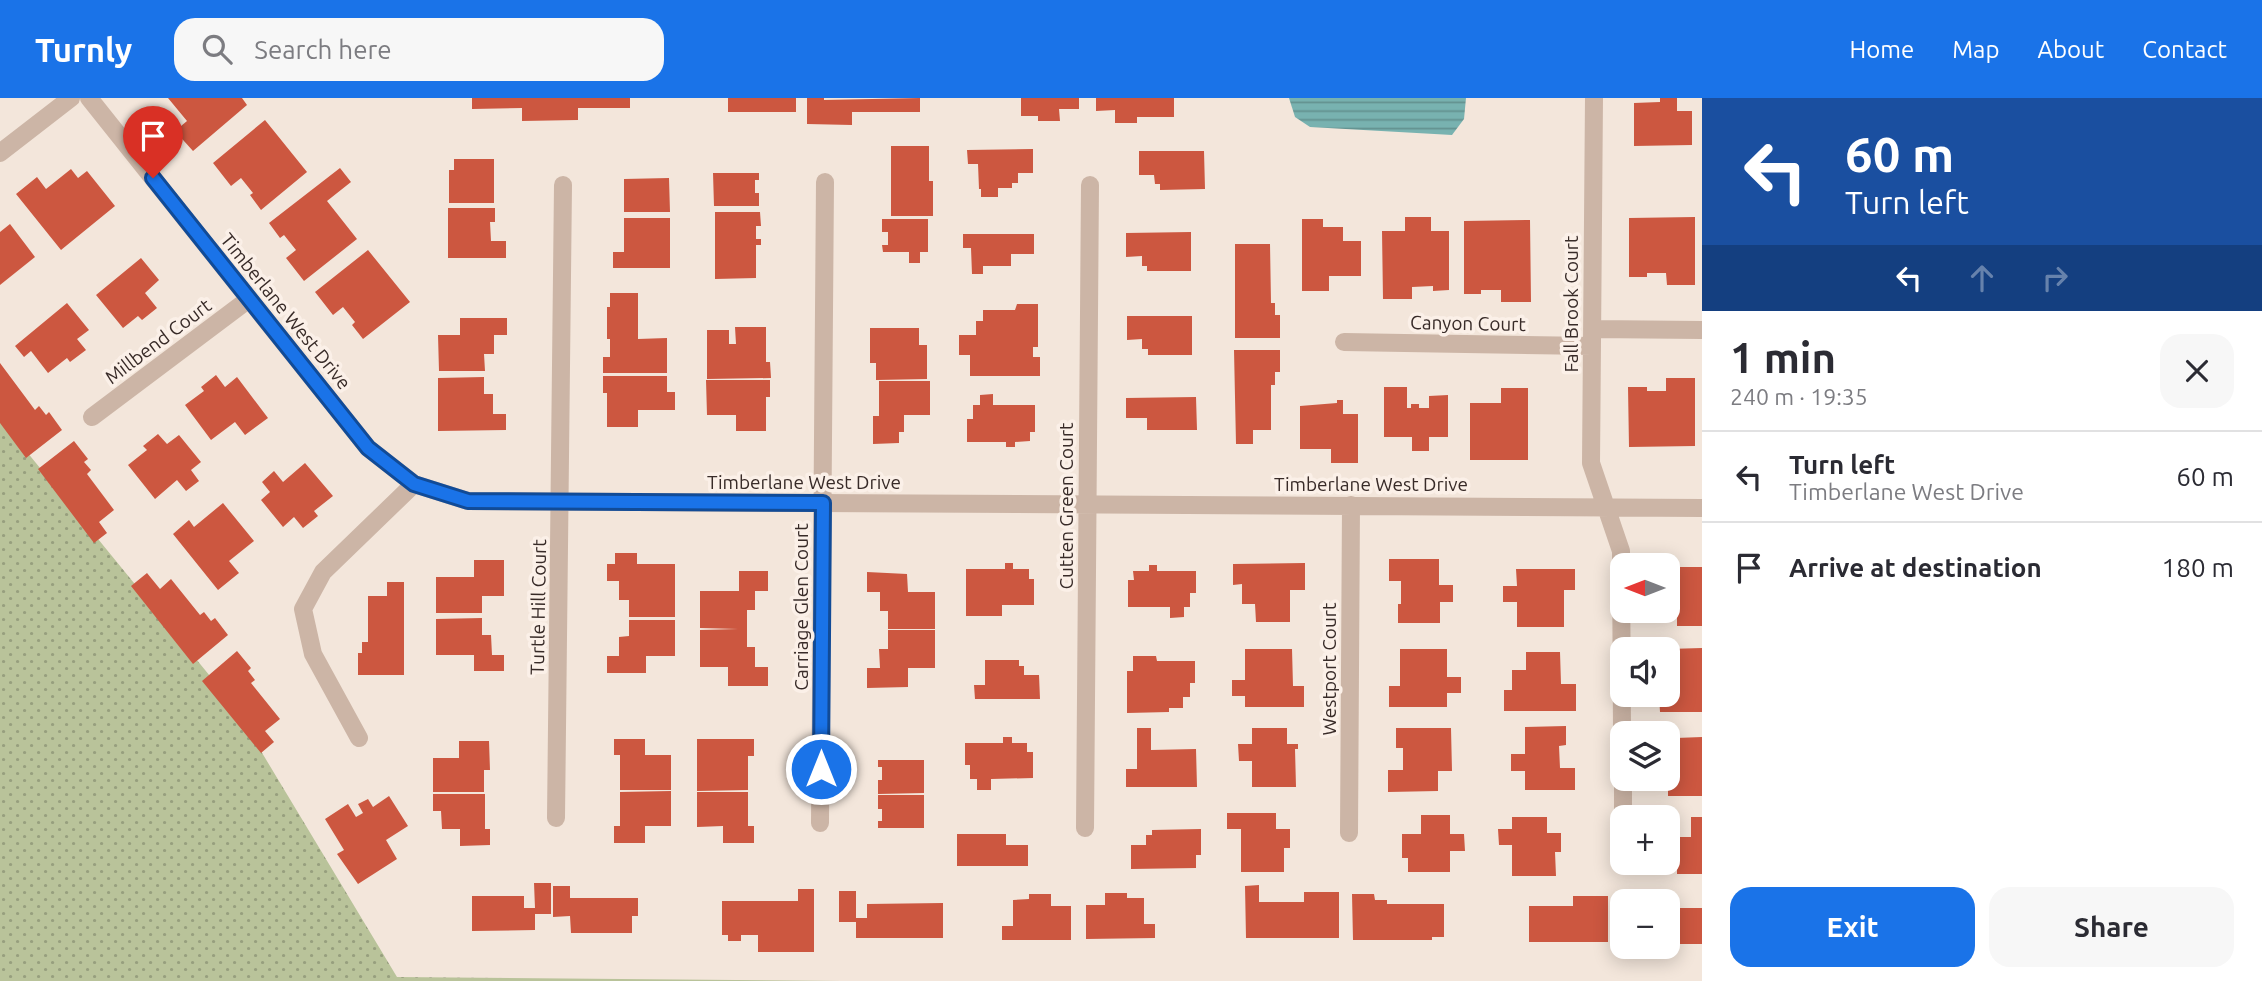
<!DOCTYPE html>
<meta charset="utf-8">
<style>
:root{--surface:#fff;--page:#f7f7f7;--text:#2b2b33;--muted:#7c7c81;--line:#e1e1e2;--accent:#1a73e8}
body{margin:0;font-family:Ubuntu,sans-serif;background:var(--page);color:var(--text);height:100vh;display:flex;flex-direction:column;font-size:26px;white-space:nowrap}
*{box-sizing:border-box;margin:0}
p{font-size:23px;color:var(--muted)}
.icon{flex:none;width:38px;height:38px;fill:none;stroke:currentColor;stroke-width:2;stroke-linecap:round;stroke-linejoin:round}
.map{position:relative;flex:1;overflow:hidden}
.details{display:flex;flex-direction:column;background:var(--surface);width:560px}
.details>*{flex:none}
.hud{background:#1a4fa0;color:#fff;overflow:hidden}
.needle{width:46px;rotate:270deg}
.buttons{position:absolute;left:1610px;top:455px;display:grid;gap:14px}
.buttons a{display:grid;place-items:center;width:70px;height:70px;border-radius:14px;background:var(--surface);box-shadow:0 4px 18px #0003;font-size:35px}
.pin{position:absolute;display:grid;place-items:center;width:60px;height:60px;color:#fff;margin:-72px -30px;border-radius:50% 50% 50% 0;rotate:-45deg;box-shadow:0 0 7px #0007}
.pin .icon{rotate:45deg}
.me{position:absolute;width:77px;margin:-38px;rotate:0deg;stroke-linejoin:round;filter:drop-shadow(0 0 5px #0008)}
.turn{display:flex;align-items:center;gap:24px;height:147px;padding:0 28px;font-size:32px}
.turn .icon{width:91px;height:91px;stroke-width:2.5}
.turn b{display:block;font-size:49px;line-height:60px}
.lanes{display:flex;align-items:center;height:66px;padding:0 28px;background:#0003;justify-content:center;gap:35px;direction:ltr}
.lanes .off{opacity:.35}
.round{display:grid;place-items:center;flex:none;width:74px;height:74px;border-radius:21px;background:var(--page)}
.overview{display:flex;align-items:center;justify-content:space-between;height:119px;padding:0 28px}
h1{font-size:42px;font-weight:600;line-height:52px}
.primary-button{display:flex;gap:14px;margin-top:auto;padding:14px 28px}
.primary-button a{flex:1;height:80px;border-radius:21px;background:var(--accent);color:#fff;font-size:28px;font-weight:600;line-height:80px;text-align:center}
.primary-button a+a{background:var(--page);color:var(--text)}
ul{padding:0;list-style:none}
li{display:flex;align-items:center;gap:21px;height:91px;padding:0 28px;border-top:2px solid var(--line)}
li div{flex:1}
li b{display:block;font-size:26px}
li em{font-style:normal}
header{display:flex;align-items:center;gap:42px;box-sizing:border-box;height:98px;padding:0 35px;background:var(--accent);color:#fff}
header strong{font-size:33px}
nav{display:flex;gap:38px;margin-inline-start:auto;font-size:24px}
.search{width:490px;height:63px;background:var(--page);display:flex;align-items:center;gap:18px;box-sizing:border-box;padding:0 24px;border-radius:21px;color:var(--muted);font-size:26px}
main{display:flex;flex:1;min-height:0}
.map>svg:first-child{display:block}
.grass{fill:url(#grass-dots)}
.water{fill:url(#water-rules)}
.building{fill:#cc5740}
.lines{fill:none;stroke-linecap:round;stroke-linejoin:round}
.minor{stroke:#ccb5a6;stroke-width:18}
.route-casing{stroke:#114b97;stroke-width:18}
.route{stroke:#1a73e8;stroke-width:12}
.labels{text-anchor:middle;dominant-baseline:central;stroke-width:7;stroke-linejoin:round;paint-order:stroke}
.street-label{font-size:19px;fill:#382b28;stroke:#fbf0e8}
</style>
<header>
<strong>Turnly</strong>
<div class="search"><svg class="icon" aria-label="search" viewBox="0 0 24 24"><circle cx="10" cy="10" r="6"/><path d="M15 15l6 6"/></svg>Search here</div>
<nav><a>Home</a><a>Map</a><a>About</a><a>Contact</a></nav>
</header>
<main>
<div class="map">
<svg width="1702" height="883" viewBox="0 0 1702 883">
<defs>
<pattern id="grass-dots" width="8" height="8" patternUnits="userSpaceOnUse" patternTransform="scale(1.75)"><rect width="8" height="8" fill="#b9c39a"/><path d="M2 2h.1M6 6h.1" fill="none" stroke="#979f7e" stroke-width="1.8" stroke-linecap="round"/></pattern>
<pattern id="water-rules" width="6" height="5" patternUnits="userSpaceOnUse" patternTransform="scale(1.75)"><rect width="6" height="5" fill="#78b2b0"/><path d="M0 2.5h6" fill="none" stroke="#63918f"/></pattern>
</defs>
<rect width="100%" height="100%" fill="#f3e6db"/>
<path class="grass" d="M0,321L232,605L397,879L842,883H0Z"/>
<path class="water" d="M1289,0H1466L1464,21L1452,37L1310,29L1295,19Z"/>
<path class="building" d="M168,0H242L247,7L193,53L175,33L187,23Z
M472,0H630V10H578V22L522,23V10L472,11Z
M728,0H796V14H728Z
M807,0H824V2L920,0V14H852V27L807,26Z
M1021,0H1079V11H1059L1060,23H1038V18H1021Z
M1096,0H1174V19H1137V25H1115V12L1096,13Z
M1660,0H1677V13H1692V47L1634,48V5L1660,4Z
M265,22L307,74L261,112L250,97L253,95L241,80L231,88L213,65Z
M891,48H929V83H933V118H891Z
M1033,51V75H1018V85H1012V90H998V99H981V91H979L978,66H968L967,52Z
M1139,53H1204L1205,91L1160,92V86H1155L1154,77H1139Z
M454,61H494V105H449V72H454Z
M340,70L351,84L327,103L357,141L304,183L286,160L296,152L284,137L280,140L269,125Z
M71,71L78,80L87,73L115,108L61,152L16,96L37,79L46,91Z
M713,75H759V82H755V95H759V108H714Z
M669,80L670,114H624V81Z
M448,110H495V124H490L491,143H506V160H448Z
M715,114H760L761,128H756V141H761V147H756V180L715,181Z
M1405,119H1431V133H1449V192L1433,193V188L1412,189V201H1383L1382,133H1405Z
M1695,119V187H1667L1666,175H1647V179H1629V120Z
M624,120H670V170H613V154H624Z
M882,121H928V154H920V165H909V154H883L882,147H888V134H882Z
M1302,121H1323V129H1343V143H1361V178H1329V193H1302Z
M1530,122L1531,204H1501V192H1481V196H1464V123Z
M10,126L35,159L0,187V134Z
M1191,134V173H1147V168H1142V158L1126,159V135Z
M963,136H1034V156H1011V168H983V176H972L971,150H963Z
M1235,146H1270L1271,205H1275V217H1280V240H1235Z
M368,152L410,204L363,241L352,227L355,224L343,209L333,217L315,194Z
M141,160L159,182L145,195L157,210L142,222L138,218L123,230L96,197Z
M610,195H638V241L667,240V275H603V259H610V241H607V209H610Z
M67,205L89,232L77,241L86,252L70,264L67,260L48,275L31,253L24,259L15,248Z
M1017,206H1038V249H1033V259H1040V278H970V257H959V237H976V223H983V212H1015Z
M1127,218H1192V257H1148V251H1142V241L1127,242Z
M460,220H507V237H494V256H484L485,273H439L438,237H460Z
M735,229H766V264H770L771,280L707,281V232H729V246H736Z
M870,230H919V247H927V281L876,282V265H870Z
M1234,252H1280V274H1275V287H1271V332H1253V346H1236Z
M0,265L35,312L39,308L46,317L49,314L62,332L26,360L0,325Z
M216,277L225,289L237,279L268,320L245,337L235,324L211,342L185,307L204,293L201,289Z
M603,278H667V294H675V312H638V329H607V295H603Z
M484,279V296H493V316H506V332L438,333V280Z
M1666,280H1695V348L1629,349L1628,289H1647V293H1666Z
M706,282H770V299H766V333H736V317H707Z
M879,283H930V317H904V334H899V345L873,346V318H879Z
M1384,289H1407V310H1411V306H1419V310H1429V298L1448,297V339H1429V353H1412V339H1384Z
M1501,290H1528V362H1470V305H1501Z
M993,296V307H1035V334H1030V343L1015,344V349H1006V344H967V321H973V307H980V297Z
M1196,299L1197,332H1147V320H1126V300Z
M1337,302H1343V316H1358V365H1331V351H1300V308L1337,305Z
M158,336L167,346L179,337L201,364L191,372L199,383L186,393L177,382L155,401L128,367L147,352L143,348Z
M74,343L88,361L84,364L91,372L87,376L114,412L99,424L107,435L94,445L38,371Z
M305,365L333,398L314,413L318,418L303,430L294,419L283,429L261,402L270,394L262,384L274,373L283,384Z
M223,405L254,443L229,463L239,475L218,492L173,436L189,422L194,429Z
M615,455H637V466H675V519H629V502H619V483H607V466H615Z
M1389,461H1439V487H1453V504H1440V525H1398V506H1401V483H1389Z
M474,462H504V498H482V515H436V479H474Z
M1005,465H1013V471H1029V481H1034V507H1002V518H966V471H1005Z
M1305,465V492H1290V524H1256L1255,506H1242V486L1233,487V466Z
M1149,467H1157V473H1196V495H1190V509H1184V519L1170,520V509H1128V482H1134L1133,473H1149Z
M1668,469H1702V528H1677V496H1668Z
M1516,471H1575V492H1564V529H1517V504H1503V488H1517Z
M739,473H768V493H755V512H747V549H755V569H768V588H728V569H700V532L738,531L700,530V493H739Z
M867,474L907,476L908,494H935V531H888V513H880V494H867Z
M147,475L160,491L171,481L200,517L204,514L211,523L215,520L228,537L193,566L131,488Z
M387,484H404V577H358V555H362V544H368V498H387Z
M482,520V537H491L492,557H504V573H474V557H436V521Z
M629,522H675V558H646V575H607V558H619V539L629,538Z
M888,532H935V570H908V589L867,590V570H880L879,551H888Z
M1702,550V614H1660L1659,597H1668V592H1680V585H1675V577H1680V570H1668V551Z
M1245,551H1292L1293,588H1304V609H1245V598H1232V582H1245Z
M1400,551H1447V579H1461V595H1447V609H1389V588H1400Z
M237,553L251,570L248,573L255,582L251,585L280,621L265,633L274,644L261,655L202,583Z
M1526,554H1560L1561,586H1576V613H1504V592H1512V572H1526Z
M1133,558H1156L1157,563H1195V585H1190V599H1183V610H1169V614L1127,615V573H1133Z
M985,562H1019V568H1024V577H1039L1040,601H975L974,587H985Z
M1566,628V647L1559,648L1560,670H1575V692H1525V673H1511V656H1525V629Z
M1137,630H1151V652L1196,651L1197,689H1126V671H1137Z
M1252,630H1287V646H1298V651H1295L1296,689H1252V663H1239L1238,646H1252Z
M1396,630H1451L1452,673H1438V693L1388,694V672H1403V650H1396Z
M1003,639H1012V645H1027V654H1033V680L991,681V692H977V681H970V667H965V645H1003Z
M1702,639V698H1668V655H1676V640Z
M614,641H645V657H671V692H620V657H614Z
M697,641H754V658H748V692L697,693Z
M459,643H489L490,672H484V694H433V660H459Z
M878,662H924V695L878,696V682H882V669H878Z
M671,693V728H645V745H614V728H620V694Z
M697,694H748V728H754V745H723V728L697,729Z
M433,696H485V731H490V747L460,748V731H442L441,713H433Z
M878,697H924V730H878V723H882V711H878Z
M389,698L408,728L386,742L397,761L358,786L337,756L344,752L325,721L348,706L356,719L363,715L358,706L368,701L373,709Z
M1227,715H1276V731H1290V750H1284V774H1241V731H1227Z
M1421,717H1450V736H1464L1465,753H1450V774H1408V760H1402V736H1421Z
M1512,719H1547V735H1561V754H1555L1556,778H1512V747H1499L1498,731H1512Z
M1691,719H1702V776H1677V753H1671V739H1691Z
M1201,731V757H1196V770L1131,771V747H1146V737H1152V732Z
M957,736H1006V747H1028V768H957Z
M534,785H551V816H535V832L472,833V798H524V810H535Z
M1259,787V804H1304V794H1339V840H1246L1245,788Z
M553,788H570V800H638V818H632V835H571L570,818L553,819Z
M798,791H814V854H758V837H741V843H728V837H722V803H798Z
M839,793H856V820H867V806L943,805V840H856V824H839Z
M1105,795H1127V800H1144V826H1155V840L1086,841V807H1105Z
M1029,796H1051V808H1071V842H1002V828H1013V802L1029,801Z
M1352,796H1374L1375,802H1387V806H1444V839H1432V842H1353Z
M1573,798H1608V844H1529V808H1573Z
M1624,800H1646V803H1624Z
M1668,810H1702V846H1668Z"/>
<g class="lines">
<path class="minor" d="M89,0L368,350L414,386L468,403L1702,410
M1594,0L1591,365L1621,453L1622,635
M0,55L71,0
M1592,231L1702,232
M1344,244L1592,248
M92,319L249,201
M359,640L313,556L303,511L323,474L414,386
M1623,681V719
M556,720L563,87
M820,725L825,84
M1085,730L1090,87
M1349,735L1351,407"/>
</g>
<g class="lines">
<g class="route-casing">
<path id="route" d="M153,80L368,350L414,386L468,403L823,405L821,671"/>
</g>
<use href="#route" class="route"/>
</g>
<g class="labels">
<g class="street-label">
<text transform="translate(1571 206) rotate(-90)">Fall Brook Court</text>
<text transform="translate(286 213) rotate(51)">Timberlane West Drive</text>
<text transform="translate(1468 225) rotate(1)">Canyon Court</text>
<text transform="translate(158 243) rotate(-37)">Millbend Court</text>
<text x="804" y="384">Timberlane West Drive</text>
<text x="1371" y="386">Timberlane West Drive</text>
<text transform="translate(1066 408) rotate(-90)">Cutten Green Court</text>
<text transform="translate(538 509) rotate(-89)">Turtle Hill Court</text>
<text transform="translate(801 509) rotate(-90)">Carriage Glen Court</text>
<text transform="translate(1329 571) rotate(-90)">Westport Court</text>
</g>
</g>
</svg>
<div class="buttons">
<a><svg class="needle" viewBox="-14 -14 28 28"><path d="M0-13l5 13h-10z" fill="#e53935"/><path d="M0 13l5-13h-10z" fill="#7c7c81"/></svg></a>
<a><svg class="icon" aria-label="sound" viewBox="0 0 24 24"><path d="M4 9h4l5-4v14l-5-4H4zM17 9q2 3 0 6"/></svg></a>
<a><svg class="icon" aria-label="layers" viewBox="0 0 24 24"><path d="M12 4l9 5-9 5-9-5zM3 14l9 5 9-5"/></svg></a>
<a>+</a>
<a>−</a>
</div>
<div class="pin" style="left:153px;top:80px;background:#d93025"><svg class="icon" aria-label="arrive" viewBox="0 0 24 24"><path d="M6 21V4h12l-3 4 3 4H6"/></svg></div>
<svg class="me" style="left:821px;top:671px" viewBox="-20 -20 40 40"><circle r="17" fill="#1a73e8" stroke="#fff" stroke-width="3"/><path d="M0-11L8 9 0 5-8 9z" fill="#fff"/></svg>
</div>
<section class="details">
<div class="hud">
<div class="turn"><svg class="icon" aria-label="left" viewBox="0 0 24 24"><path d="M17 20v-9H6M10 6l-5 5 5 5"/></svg><div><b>60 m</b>Turn left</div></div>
<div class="lanes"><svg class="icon" aria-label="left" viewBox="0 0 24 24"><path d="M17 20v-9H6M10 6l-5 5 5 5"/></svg><svg class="icon off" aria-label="ahead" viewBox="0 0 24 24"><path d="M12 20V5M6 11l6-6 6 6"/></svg><svg class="icon off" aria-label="right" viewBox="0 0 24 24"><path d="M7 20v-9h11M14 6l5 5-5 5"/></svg></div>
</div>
<div class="overview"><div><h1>1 min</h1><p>240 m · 19:35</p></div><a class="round"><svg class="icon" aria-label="close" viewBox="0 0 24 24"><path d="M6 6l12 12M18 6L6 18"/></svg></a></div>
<ul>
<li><svg class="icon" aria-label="left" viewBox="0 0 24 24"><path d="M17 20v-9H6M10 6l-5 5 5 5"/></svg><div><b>Turn left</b><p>Timberlane West Drive</p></div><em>60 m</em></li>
<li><svg class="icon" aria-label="arrive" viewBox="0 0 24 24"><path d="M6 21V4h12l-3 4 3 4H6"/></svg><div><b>Arrive at destination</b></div><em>180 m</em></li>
</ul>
<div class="primary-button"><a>Exit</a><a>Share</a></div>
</section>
</main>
